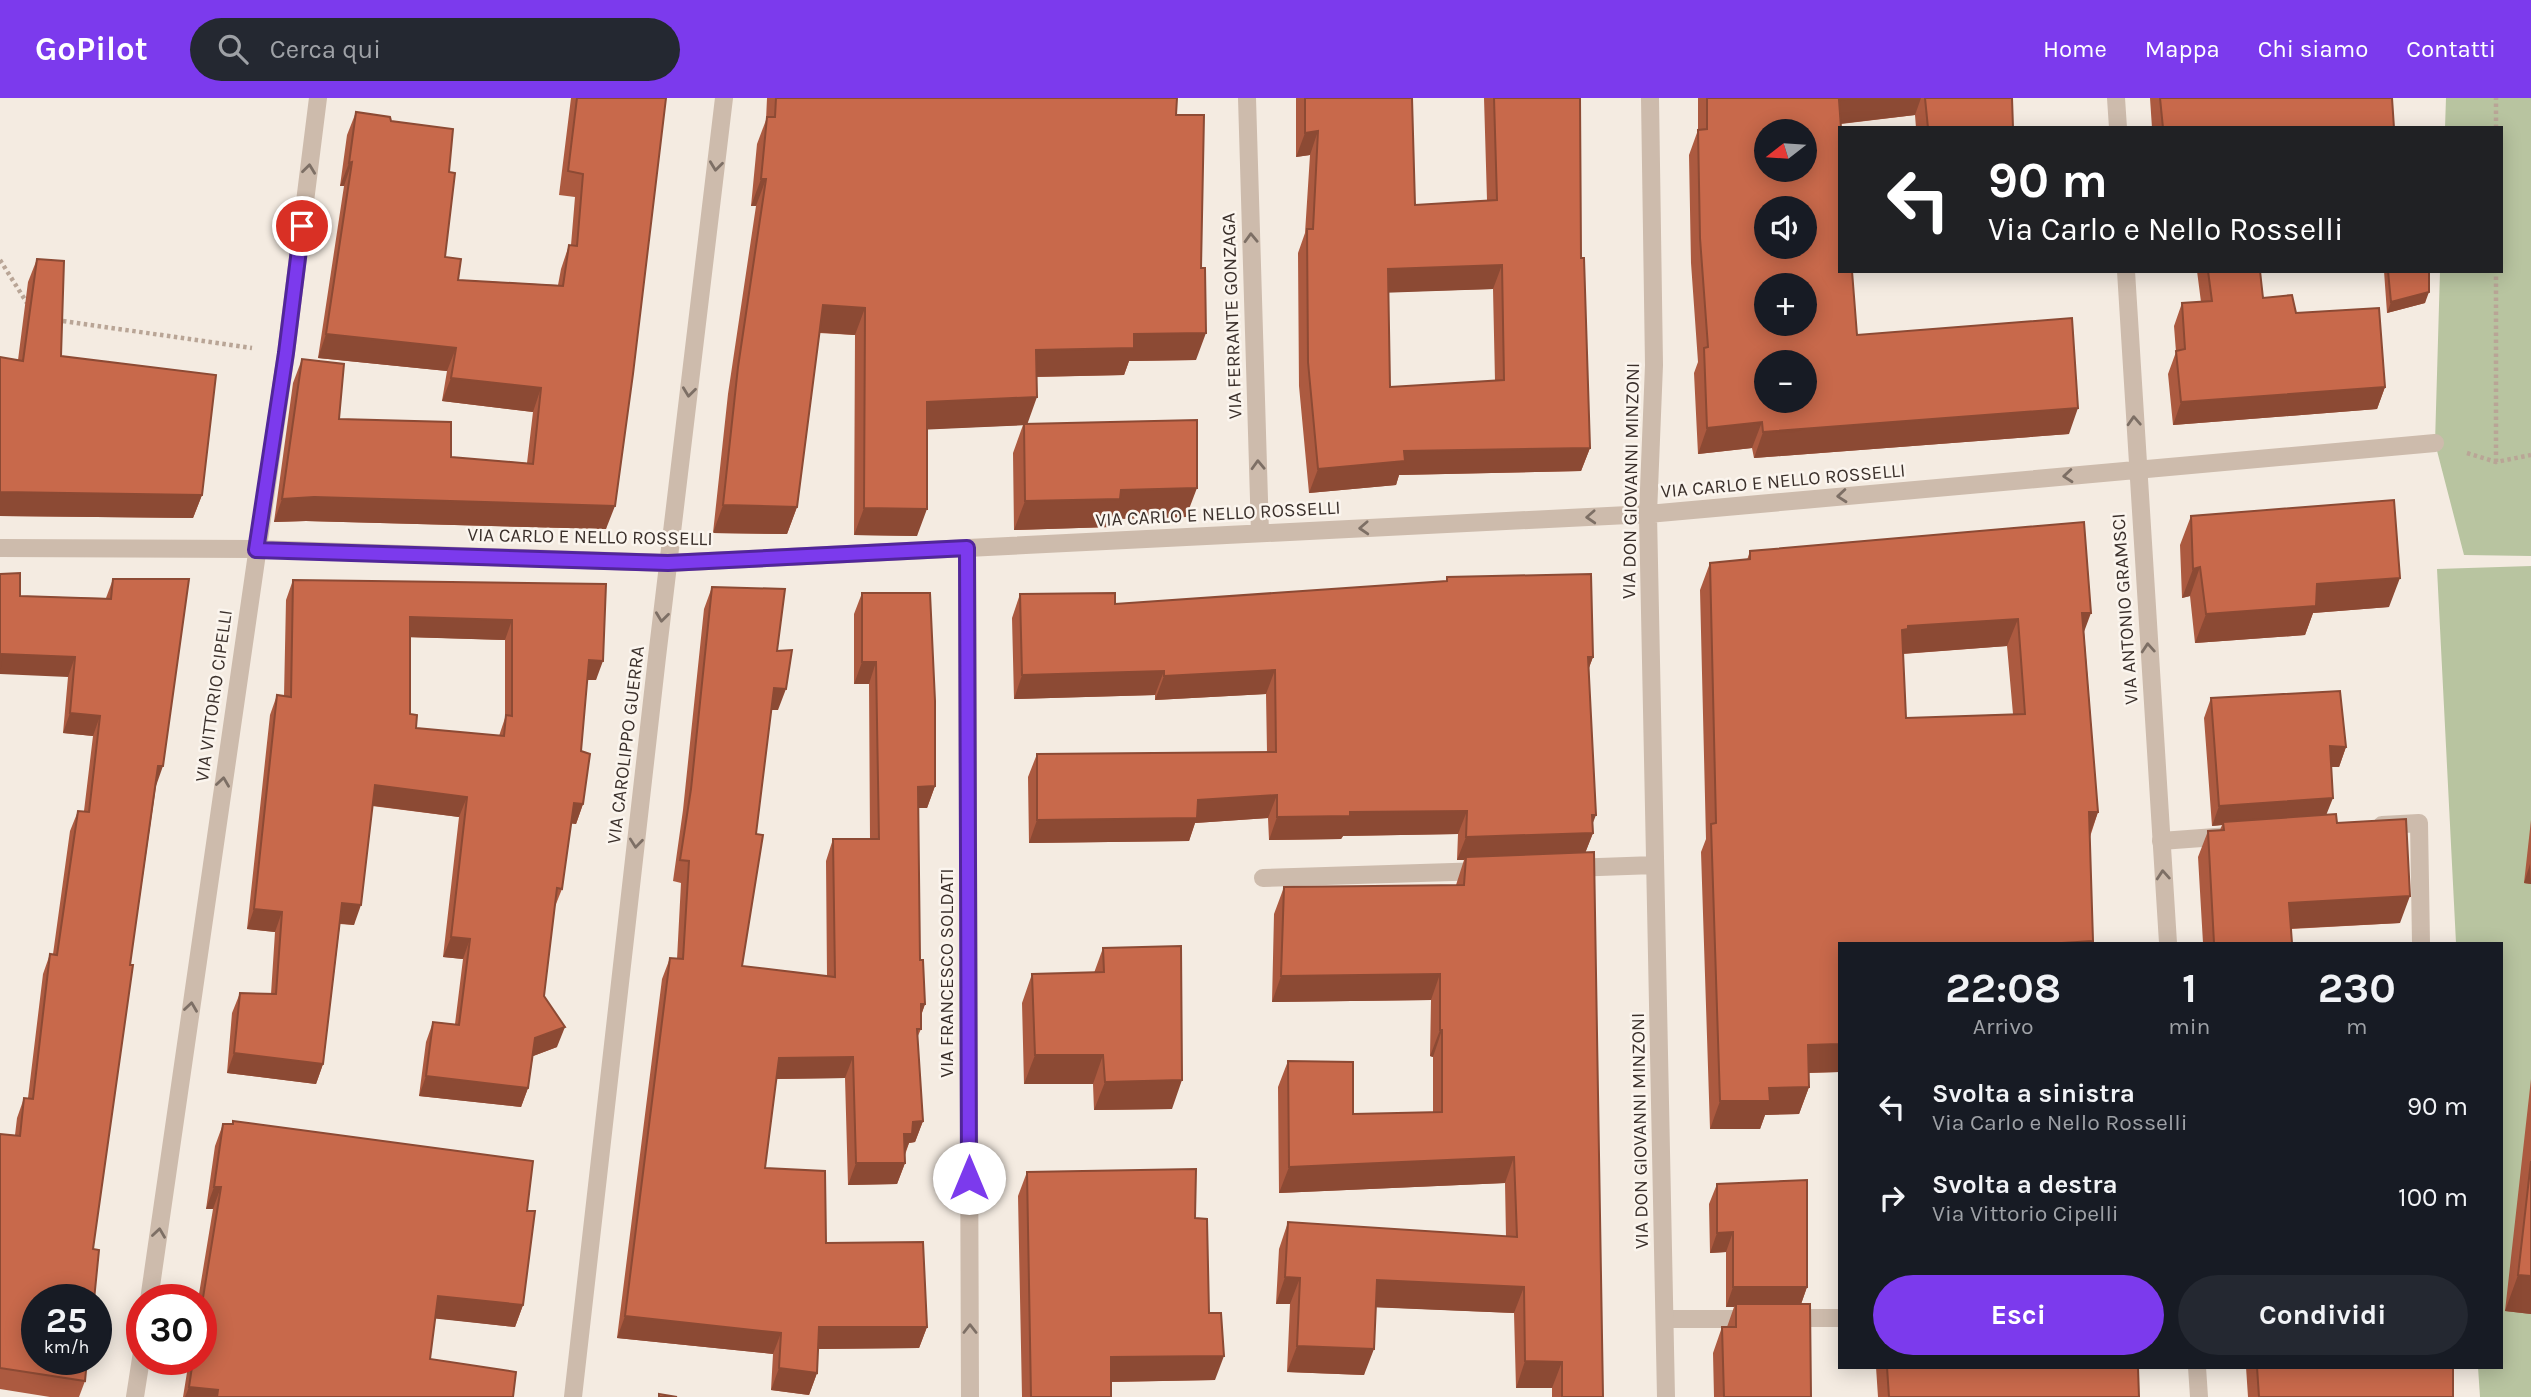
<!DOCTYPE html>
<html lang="it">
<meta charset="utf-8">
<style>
:root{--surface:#171b24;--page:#242831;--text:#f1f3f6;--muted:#9ea1a6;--accent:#7c3aed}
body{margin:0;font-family:Karla,sans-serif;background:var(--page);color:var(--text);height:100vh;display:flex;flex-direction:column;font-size:26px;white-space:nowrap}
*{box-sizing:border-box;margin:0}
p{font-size:23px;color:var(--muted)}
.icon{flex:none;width:38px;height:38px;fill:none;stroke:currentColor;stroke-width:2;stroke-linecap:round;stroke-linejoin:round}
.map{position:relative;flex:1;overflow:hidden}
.panel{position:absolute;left:1838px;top:844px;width:665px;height:427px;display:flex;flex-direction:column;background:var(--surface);border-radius:0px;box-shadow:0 4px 18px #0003}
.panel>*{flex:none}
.guide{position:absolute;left:1838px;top:28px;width:665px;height:147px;border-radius:0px;box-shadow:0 4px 18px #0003;background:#202124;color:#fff;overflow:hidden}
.needle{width:46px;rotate:253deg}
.buttons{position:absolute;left:1754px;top:21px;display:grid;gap:14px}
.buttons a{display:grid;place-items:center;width:63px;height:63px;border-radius:50%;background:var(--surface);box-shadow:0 4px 18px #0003;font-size:35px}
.speed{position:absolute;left:21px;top:1186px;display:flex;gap:14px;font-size:35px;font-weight:700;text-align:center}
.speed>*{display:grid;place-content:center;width:91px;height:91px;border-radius:50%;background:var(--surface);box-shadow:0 4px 18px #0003;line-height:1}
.speed small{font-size:18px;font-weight:400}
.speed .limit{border:10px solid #d22;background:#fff;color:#111}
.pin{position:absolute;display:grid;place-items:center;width:60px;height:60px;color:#fff;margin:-30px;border:4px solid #fff;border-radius:50%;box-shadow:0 2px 7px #0007}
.me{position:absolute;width:77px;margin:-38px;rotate:0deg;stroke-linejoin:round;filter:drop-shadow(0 0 5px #0008)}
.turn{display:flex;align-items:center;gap:24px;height:147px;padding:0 35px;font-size:32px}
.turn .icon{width:91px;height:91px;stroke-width:2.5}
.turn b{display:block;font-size:49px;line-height:60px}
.eta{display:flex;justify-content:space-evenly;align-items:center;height:119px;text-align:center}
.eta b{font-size:42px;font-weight:700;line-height:49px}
.primary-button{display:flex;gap:14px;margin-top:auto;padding:14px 35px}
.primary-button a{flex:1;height:80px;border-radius:42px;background:var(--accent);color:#fff;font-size:28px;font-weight:700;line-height:80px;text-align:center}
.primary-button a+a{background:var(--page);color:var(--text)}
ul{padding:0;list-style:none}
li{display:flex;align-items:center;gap:21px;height:91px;padding:0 35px}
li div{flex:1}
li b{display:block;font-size:26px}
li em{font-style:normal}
header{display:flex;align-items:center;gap:42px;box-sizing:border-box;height:98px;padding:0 35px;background:var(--accent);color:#fff}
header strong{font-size:33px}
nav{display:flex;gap:38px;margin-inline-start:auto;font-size:24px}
.search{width:490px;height:63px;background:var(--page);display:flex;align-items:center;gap:18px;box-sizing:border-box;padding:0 24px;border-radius:38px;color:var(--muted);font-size:26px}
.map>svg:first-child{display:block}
.green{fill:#b8c4a0}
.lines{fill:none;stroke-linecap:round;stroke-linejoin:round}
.path{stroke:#b9a596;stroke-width:4.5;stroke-dasharray:3.5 3.5;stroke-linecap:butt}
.lane{stroke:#cdbbac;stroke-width:18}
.street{stroke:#cdbbac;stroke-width:18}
.wall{fill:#ac5a40;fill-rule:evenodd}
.shaded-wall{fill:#8c4a34}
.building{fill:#c8694b;stroke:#8c4a34;stroke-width:2;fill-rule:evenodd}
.oneway{stroke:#7d6f65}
.route-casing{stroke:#51269a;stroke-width:18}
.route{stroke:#7c3aed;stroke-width:12}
.labels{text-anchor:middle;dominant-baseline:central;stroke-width:5;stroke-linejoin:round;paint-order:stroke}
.street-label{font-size:19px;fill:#3b302b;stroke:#fbf5ee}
</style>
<header>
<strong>GoPilot</strong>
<div class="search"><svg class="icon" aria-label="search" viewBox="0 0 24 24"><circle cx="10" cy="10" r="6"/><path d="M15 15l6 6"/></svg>Cerca qui</div>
<nav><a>Home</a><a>Mappa</a><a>Chi siamo</a><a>Contatti</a></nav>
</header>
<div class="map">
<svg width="2531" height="1299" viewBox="0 0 2531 1299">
<rect width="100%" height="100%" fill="#f4ebe1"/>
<path class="green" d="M2446,0H2531V458L2464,457L2435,345L2440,173H2501V30H2445Z
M2531,468V1299H2480L2478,1269H2501V845H2456L2437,471Z"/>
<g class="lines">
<path class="path" d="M2496,30V0
M0,162L27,205
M56,222L252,250
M2467,355L2496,364L2531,357
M2496,364V173"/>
<path class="lane" d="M2382,727L2419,725L2421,845
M2161,743L2229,738
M1787,1220H1839
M1665,1221H1752"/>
<path class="street" d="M1247,0L1260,435
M1650,0L1654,267L1648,416L1666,1299
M2116,0L2118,30
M2126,173L2168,845
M0,450L256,451L668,465L1648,416L2435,345
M967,450L970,1299
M1571,770L1655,767
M1263,780L1484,773
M149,1202L286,255L318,0
M2197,1269L2199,1299
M135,1299L142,1254
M573,1299L657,559L724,0"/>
</g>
<path class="wall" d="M571,0H666L606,431L306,423L274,424L293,285L302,261L339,321L451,359L527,365L533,314L442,303L447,273L318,260L344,88H340L347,37L356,14L391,23L449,74L445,159L458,182L558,187L561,171L569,147H571L575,99L559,97Z
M767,0H1177L1176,17L1196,262L1129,263L1124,277L1036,279L1027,326L1186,419L1113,421L1110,429L1014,432L1013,355L1023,327L927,331L917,438L854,437L855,237L819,235L797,409L787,436L713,435L728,296L756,108H751L757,46L766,22Z
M1296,0H1412L1415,107L1487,102L1484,0H1580L1581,160L1590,350L1581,373L1399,377L1396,387L1309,395L1299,288L1298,155L1305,135L1310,57L1296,59ZM1493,191L1495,283L1390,289L1388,194Z
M1698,0H2012L2013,30H1916L1915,17L1841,26L1857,237L2069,336L1754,360L1752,350L1698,356L1694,275L1698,264L1691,165L1689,57L1698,32Z
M2150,0H2392L2394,30H2152Z
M37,161L61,258L202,397L193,420L0,418V259L18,262L28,184Z
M2197,173H2260L2263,200L2296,215L2385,289L2377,311L2173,327L2168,276L2176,254L2174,228L2182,205L2201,204Z
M2384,173H2429L2425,205L2387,215Z
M2191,418L2389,509L2313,515L2305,537L2195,545L2190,498L2182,500L2180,447Z
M1750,453L2084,534L2098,714L2090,739L1839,845V974L1809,975V989L1799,1016L1765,1017L1760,1031H1710L1701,754L1706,741L1700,492L1710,465L1747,462ZM2007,548L2013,616L1906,620L1903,556Z
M1447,479L1593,559L1589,570L1593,735L1585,755L1603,1299H1552V1290H1516L1514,1215L1376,1209L1364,1277L1287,1274L1290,1206H1276L1279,1151L1288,1124L1506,1139L1505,1085L1279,1095L1278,989L1288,963L1353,1016L1433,1014V959L1430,958L1431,902L1272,904L1274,816L1284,789L1456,787L1464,762H1457L1458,736L1343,738L1341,741L1269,742L1268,720L1195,725L1189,743L1029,745L1028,679L1037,656L1267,654L1266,596L1155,602V597L1014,601L1012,520L1020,496L1115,506L1446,483Z
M113,481L156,688L130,867L93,1151L85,1283L79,1299H50L0,1291V1036L15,1037L17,1020L24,1000H28L43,876L50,856H53L70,733L78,713H84L93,638L63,635L68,579L20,498L106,500Z
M293,482L606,486L596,582H587L581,653L583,706L576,726L571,725L562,791L554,811L544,898L557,949L533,958L528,990L521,1009L419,998L426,944L433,924L455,926L463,861L443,859L459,719L372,708L354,827L340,826L323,966L316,986L227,975L232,915L240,895L271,896L275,834L247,831L270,617L277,597L284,598L286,502ZM410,539L505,542V620L499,638L416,630L410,616Z
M712,489L777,553L778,612H771L756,736L742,868L827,878L826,763L833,741H870L869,586H854V516L862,495L935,688L927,710H918L920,862L925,906L921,918V931L917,940L923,1023L915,1044L909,1045L905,1057V1065L897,1086L848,1087L845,980L776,981L765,1070L826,1145L927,1229L919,1250L818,1251L817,1275L809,1297L771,1292L773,1256L617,1240L662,881L670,860L677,861L681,785L673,783L683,712L704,511Z
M2211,600L2346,649L2339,669H2331L2326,717L2337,725L2400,825L2291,831L2292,845H2203L2198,759L2208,733L2220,732L2222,727L2212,728L2204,620Z
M2531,722V786L2524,785Z
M1103,850L1172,1011L1094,1012L1093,986H1024L1022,905L1032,876L1094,875Z
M2531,981V1216L2505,1213Z
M233,1023L527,1113L523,1207L515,1229L435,1220L430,1261L513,1299H183L189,1262H201V1202H198L213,1111H206L215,1048L223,1026H232Z
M1027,1074L1195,1120L1209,1215L1215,1282L1111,1284V1299H1022L1018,1098Z
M1717,1086L1807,1189L1801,1206L1811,1299H1714L1713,1255L1722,1229H1727L1734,1209H1726V1154L1710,1155L1709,1106Z
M1876,1269H2138L2139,1299H1878Z
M2246,1269H2453V1299H2248Z"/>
<path class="shaded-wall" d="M1856,0H1921L1915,17L1829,27L1839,2Z
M1318,33L1310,57L1296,59L1305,35Z
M352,64L344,88H340L349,65Z
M761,81H766L756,108H751Z
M1502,167L1493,191L1379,195L1388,171Z
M2429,194L2425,205L2387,215L2391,204Z
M823,207L865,210L855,237L813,234Z
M1206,235L1196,262L1129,263L1124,277L1026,279L1036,252L1134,236Z
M326,236L456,250L447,273L318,260Z
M451,280L541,290L533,314L442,303Z
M2385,289L2377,311L2173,327L2181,304Z
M1037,299L1027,327L917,332L927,304Z
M2078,310L2069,336L1754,360L1763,334Z
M1762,324L1752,350L1698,356L1707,330Z
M1590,350L1581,373L1399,377L1396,387L1309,395L1318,371L1404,353Z
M1197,390L1186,419L1113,421L1110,429L1014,432L1025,403L1121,392Z
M0,394L202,397L193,420L0,418Z
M314,399L615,408L606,431L306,423L274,424L282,401Z
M723,407L797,409L787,436L713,435Z
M864,410L927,411L917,438L854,437Z
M2200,469L2190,498L2182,500L2193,471Z
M2400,480L2389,509L2313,515L2305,537L2195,545L2206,516L2317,486Z
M2082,515H2091L2081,542Z
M410,519L512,522L505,542L403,539Z
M2018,521L2007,548L1899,556L1902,532L1908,528Z
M2,556L75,559L68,579L0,576V561Z
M1588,559H1593L1584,582Z
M589,562L603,563L596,582H582Z
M862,564H876L869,586H854Z
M1275,572L1266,596L1155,602L1164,578Z
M1164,573L1155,597L1014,601L1022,577Z
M774,590L786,591L778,612H766Z
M70,615L100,618L93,638L63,635Z
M2330,648L2346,649L2339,669H2322Z
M158,668H163L156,688H151Z
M375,687L467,699L459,719L368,707Z
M935,688L927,710H910L918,689Z
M1277,697L1268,720L1195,725L1189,743L1029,745L1037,722L1198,702Z
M2333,700L2325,720L2223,724L2222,727L2212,728L2219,708Z
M574,705L583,706L576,726L566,725Z
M1467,713L1458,736L1343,738L1341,741L1269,742L1277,719L1350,714Z
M2089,714H2098L2088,742Z
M1592,717H1596L1589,735H1593L1584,758L1466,759L1464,762H1457L1466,739Z
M2530,766L2531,786L2524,785Z
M2410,798L2400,825L2279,831L2289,805Z
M342,805L361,807L354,827L335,825Z
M254,811L282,814L275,834L247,831Z
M451,839L470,841L463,861L443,859Z
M2093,843V845H2061L2062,844Z
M1440,876L1431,902L1272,904L1281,878Z
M921,906H925L917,928Z
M565,929L557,949L528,960L535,940Z
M1440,932H1442L1433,959L1430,958Z
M1839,946V974L1798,975L1808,947Z
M234,955L323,966L316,986L227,975Z
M1035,957H1103L1093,986H1024Z
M853,959L845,980L771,981L779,960Z
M426,978L528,990L521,1009L419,998Z
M1182,982L1172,1011L1094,1012L1105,984Z
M1809,989L1799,1016L1765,1017L1760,1031H1710L1720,1003L1769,990Z
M923,1023L915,1044L909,1045L904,1057V1036L913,1024Z
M1514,1059L1505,1085L1279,1095L1289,1069Z
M856,1065H905L897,1086L848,1087Z
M214,1089H221L213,1111H206Z
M1733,1134L1726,1154L1710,1155L1717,1135Z
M2518,1177L2531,1178V1216L2505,1213Z
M1285,1179L1300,1180L1290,1206H1276Z
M1377,1182L1524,1189L1514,1215L1368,1209Z
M1733,1189H1807L1800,1209L1736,1206L1734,1209H1726Z
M438,1198L523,1207L515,1229L430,1220Z
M625,1218L781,1235L773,1256L617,1240Z
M819,1229H927L919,1250L811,1251Z
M1297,1248L1374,1251L1364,1277L1287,1274Z
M1224,1258L1215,1282L1102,1284L1111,1259Z
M1525,1263L1562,1264L1552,1290H1516Z
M779,1270L817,1275L809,1297L771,1292Z
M189,1289L218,1292L216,1299H185Z"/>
<path class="building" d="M577,0H666L633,276L615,408L314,399L282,401L302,261L344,266L339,321L451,324V359L533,366L541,290L451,280L456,250L326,236L352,64L349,65L356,14L390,19L391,23L453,31L449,74L455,75L445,159L461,161L458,182L563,188L569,147L577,148L583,76L568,73Z
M776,0H1177L1176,17H1204L1201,170H1205L1206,235L1134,236V250L1036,252L1037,299L927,304V411L864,410L865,210L823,207L797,409L723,407L738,269L766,81H761L767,19H775Z
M1305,0H1412L1415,107L1497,102L1494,0H1580L1581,160H1584L1590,350L1404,353L1405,363L1318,371L1308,264L1307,131H1313L1318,33L1305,35ZM1502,167L1504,282L1390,289L1388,171Z
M1707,0H1856L1839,2L1841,30H1839V173H1852L1857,237L2072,220L2078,310L1763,334L1762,324L1707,330L1704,250L1708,249L1700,140L1698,32L1707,31ZM1766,33H1804V72H1766ZM1766,110H1804V149H1766ZM1766,187H1804V226H1766ZM1766,264H1804V303H1766Z
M1925,0H2012L2013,30H1928Z
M2160,0H2392L2394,30H2163Z
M37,161L64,163L61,258L216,277L202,397L0,394V259L23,263Z
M2208,173H2260L2263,200L2292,197L2296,215L2379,210L2385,289L2181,304L2176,253L2185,251L2182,205L2212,203Z
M2388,173H2429V194L2391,204Z
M1197,322V390L1121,392L1120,401L1025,403L1024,326Z
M2394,402L2400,480L2317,486L2316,508L2206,516L2200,469L2193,471L2191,418Z
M2084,424L2091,515H2082L2098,714H2089L2093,843L2062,845H1839V946L1808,947L1809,989L1769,990L1770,1003H1720L1711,726L1716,725L1710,465L1750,461V453ZM2018,521L2025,616L1906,620L1902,532L1908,531V528Z
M20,475V498L111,501L113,481H189L163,668H158L130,867H133L93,1151L99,1152L94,1202H37V1262H87L85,1283L0,1270V1036L20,1038L24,1000L33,1001L50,856L57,857L78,713L89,714L100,618L70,615L75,559L2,556L0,570V476Z
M1591,476L1593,559H1588L1596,717H1592L1593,735L1466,739L1467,713L1350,714V718L1277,719V697L1198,702L1197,720L1037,722V656L1276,654L1275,572L1164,578V573L1022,577L1020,496L1115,495V506L1447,483V479Z
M293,482L606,486L603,563L589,562L581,653L590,656L583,706L574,705L562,791L557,790L544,898L565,929L535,940L528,990L426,978L433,924L459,927L470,841L451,839L467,699L375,687L361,807L342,805L323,966L234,955L240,895L276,896L282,814L254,811L277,597L291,599ZM410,519L512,522V618L506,617L504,638L416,630L417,617L410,616Z
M712,489L785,491L777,553L792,552L786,591L774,590L756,736L763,737L742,868L835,879L833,741H879L876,564H862V495H930L935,603V688L918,689L920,862H923L925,906H921V931H917L923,1023L913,1024L912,1036H904L905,1065H856L853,959L779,960L765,1070L825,1073L826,1145L923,1144L927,1229H819L817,1275L779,1270L781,1235L625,1218L670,860L683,861L689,763L680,762L691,691Z
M2340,593L2346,649L2330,648L2333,700L2219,708L2211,600Z
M2336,716L2337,725L2406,721L2410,798L2289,805L2292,845H2214L2208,733L2224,732L2223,724Z
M1594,754L1603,1299H1562V1264L1525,1263L1524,1189L1377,1182L1374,1251L1297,1248L1300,1180L1285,1179L1288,1124L1517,1139L1514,1059L1289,1069L1288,963L1353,964V1016L1442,1014V932H1440V876L1281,878L1284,789L1464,787L1466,759Z
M1181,848L1182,982L1105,984L1103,957H1035L1032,876L1104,874L1103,850Z
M233,1023L533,1063L527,1113H535L523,1207L438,1198L430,1261L516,1274L513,1299H217L218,1292L189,1289L193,1262H201V1212L221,1089H214L223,1026H233Z
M2531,1063V1178L2518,1177Z
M1196,1071L1195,1120L1207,1121L1209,1215H1221L1224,1258L1111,1259V1299H1031L1027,1074Z
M1807,1082V1189H1733V1134L1717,1135V1086Z
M1736,1206H1810L1811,1299H1724L1722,1229H1736Z
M1887,1269H2138L2139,1299H1889Z
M2257,1269H2453V1299H2259Z
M659,1296L677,1299H659Z"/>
<defs><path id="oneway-chevron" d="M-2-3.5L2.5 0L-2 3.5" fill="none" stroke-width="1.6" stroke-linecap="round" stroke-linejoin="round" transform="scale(1.75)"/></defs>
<g class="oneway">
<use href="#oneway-chevron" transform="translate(716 68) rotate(97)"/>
<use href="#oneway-chevron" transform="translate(309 71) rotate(-83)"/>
<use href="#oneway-chevron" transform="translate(1251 140) rotate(-92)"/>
<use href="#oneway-chevron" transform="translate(689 294) rotate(97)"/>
<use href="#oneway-chevron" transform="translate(2134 323) rotate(-93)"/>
<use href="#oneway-chevron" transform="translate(1258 367) rotate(-92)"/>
<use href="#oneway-chevron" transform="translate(2068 378) rotate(175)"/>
<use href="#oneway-chevron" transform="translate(1842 398) rotate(175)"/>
<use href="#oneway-chevron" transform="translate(1591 419) rotate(177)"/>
<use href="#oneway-chevron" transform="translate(1364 430) rotate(177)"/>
<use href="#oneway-chevron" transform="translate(662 519) rotate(97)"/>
<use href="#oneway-chevron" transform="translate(2148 550) rotate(-94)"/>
<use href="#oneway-chevron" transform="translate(223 684) rotate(-82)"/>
<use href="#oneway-chevron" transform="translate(636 745) rotate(96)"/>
<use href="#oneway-chevron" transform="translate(2163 777) rotate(-94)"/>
<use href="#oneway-chevron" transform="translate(191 909) rotate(-82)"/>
<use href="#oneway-chevron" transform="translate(159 1135) rotate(-82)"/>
<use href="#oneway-chevron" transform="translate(970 1231) rotate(-90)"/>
</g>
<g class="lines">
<g class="route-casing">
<path id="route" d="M302,128L286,255L256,452L668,465L967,450L969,1080"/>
</g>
<use href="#route" class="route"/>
</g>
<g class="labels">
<g class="street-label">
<text transform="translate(1232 218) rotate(-92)">VIA FERRANTE GONZAGA</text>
<text transform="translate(1631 383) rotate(-89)">VIA DON GIOVANNI MINZONI</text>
<text transform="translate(1783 383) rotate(-5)">VIA CARLO E NELLO ROSSELLI</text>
<text transform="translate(1218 416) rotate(-3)">VIA CARLO E NELLO ROSSELLI</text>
<text transform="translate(590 439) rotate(1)">VIA CARLO E NELLO ROSSELLI</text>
<text transform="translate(2125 511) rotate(-94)">VIA ANTONIO GRAMSCI</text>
<text transform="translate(214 598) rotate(-82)">VIA VITTORIO CIPELLI</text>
<text transform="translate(626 647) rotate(-83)">VIA CAROLIPPO GUERRA</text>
<text transform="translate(947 875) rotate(-90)">VIA FRANCESCO SOLDATI</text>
<text transform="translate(1640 1033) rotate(-91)">VIA DON GIOVANNI MINZONI</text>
</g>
</g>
</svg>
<div class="buttons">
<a><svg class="needle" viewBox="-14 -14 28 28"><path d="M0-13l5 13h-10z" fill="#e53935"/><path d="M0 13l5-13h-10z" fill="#9ea1a6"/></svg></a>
<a><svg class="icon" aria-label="sound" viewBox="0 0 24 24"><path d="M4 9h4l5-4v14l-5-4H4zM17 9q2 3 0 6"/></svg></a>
<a>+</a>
<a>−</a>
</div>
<div class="speed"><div>25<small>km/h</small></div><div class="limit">30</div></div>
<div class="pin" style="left:302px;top:128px;background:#d93025"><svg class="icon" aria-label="arrive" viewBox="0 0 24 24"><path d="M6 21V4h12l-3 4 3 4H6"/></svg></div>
<svg class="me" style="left:969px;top:1080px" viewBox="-20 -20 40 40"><circle r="19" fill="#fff"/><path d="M0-13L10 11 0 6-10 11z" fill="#7c3aed"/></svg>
<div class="guide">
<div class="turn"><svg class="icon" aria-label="left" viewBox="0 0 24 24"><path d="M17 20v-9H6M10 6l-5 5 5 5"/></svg><div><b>90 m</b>Via Carlo e Nello Rosselli</div></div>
</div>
<section class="panel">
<div class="eta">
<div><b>22:08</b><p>Arrivo</p></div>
<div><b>1</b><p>min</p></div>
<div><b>230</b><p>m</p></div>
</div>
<ul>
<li><svg class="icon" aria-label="left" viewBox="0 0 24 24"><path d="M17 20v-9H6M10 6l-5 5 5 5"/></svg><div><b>Svolta a sinistra</b><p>Via Carlo e Nello Rosselli</p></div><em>90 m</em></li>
<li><svg class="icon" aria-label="right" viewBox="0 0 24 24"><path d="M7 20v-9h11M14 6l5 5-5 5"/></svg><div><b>Svolta a destra</b><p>Via Vittorio Cipelli</p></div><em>100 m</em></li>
</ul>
<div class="primary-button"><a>Esci</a><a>Condividi</a></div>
</section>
</div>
